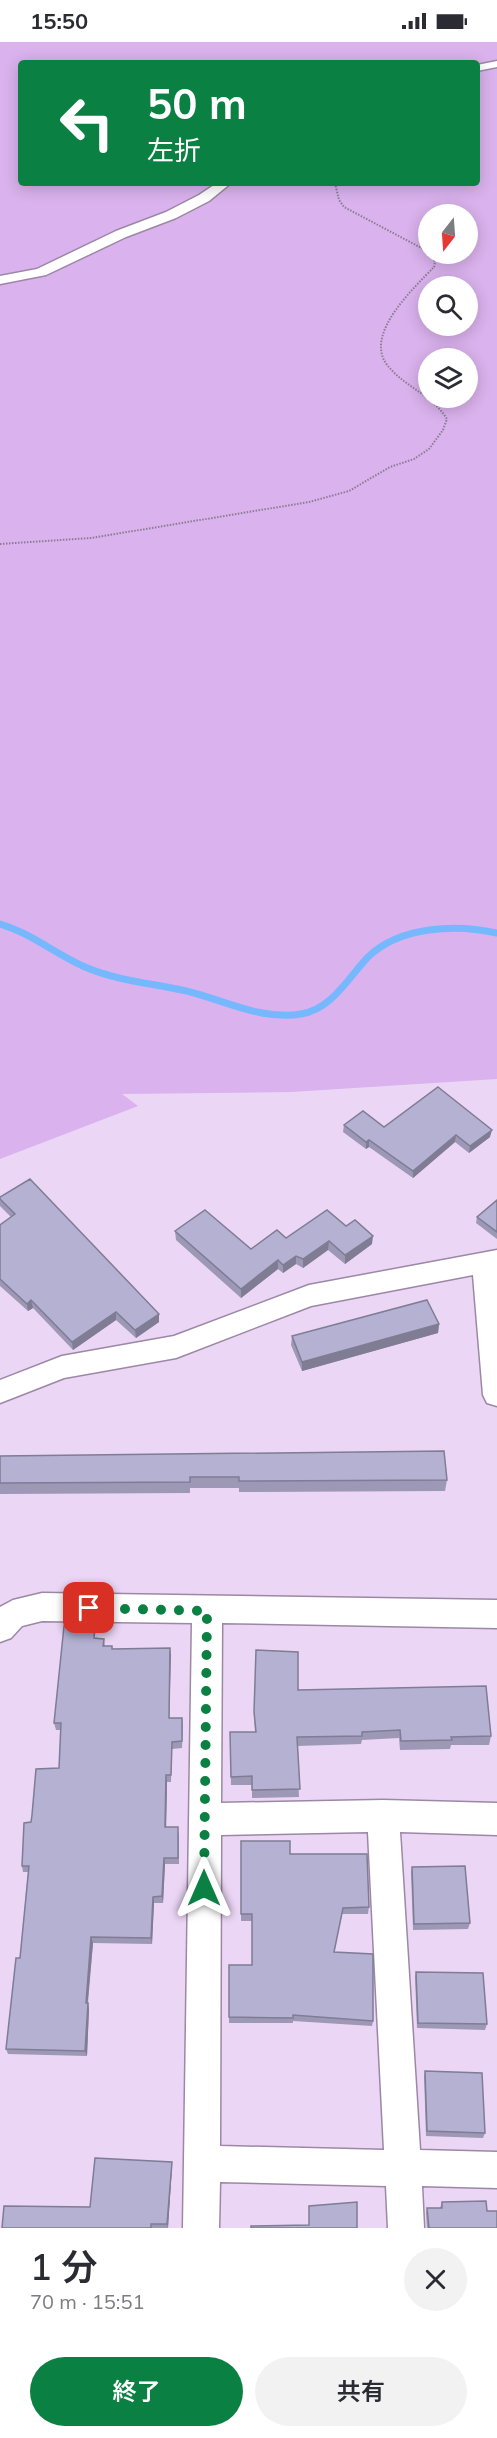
<!DOCTYPE html>
<html lang="ja">
<meta charset="utf-8">
<style>
:root{--surface:#fff;--page:#f2f2f3;--text:#2b2b33;--muted:#7c7c81;--accent:#0b8043}
body{margin:0;font-family:Mulish,"Noto Sans JP",sans-serif;background:var(--page);color:var(--text);height:100vh;display:flex;flex-direction:column;font-size:22px;white-space:nowrap}
*{box-sizing:border-box;margin:0}
p{font-size:20px;color:var(--muted)}
.icon{flex:none;width:33px;height:33px;fill:none;stroke:currentColor;stroke-width:2;stroke-linecap:round;stroke-linejoin:round}
.map{position:relative;height:2186px;overflow:hidden}
.side{display:flex;flex-direction:column;background:var(--surface);flex:1}
.side>*{flex:none}
.top-card{position:absolute;left:18px;top:18px;width:462px;height:126px;border-radius:6px;box-shadow:0 3px 15px #0003;background:#0b8043;color:#fff;overflow:hidden}
.needle{width:39px;rotate:197deg}
.fabs{position:absolute;left:418px;top:162px;display:grid;gap:12px}
.fabs a{display:grid;place-items:center;width:60px;height:60px;border-radius:50%;background:var(--surface);box-shadow:0 3px 15px #0003;font-size:30px}
.pin{position:absolute;display:grid;place-items:center;width:51px;height:51px;color:#fff;margin:-26px;border-radius:12px;box-shadow:0 3px 9px #0006}
.me{position:absolute;width:66px;margin:-33px;rotate:0deg;stroke-linejoin:round;filter:drop-shadow(0 0 4px #0008)}
.turn{display:flex;align-items:center;gap:21px;height:126px;padding:0 30px;font-size:27px}
.turn .icon{width:78px;height:78px;stroke-width:2.5}
.turn b{display:block;font-size:42px;line-height:51px}
.round{display:grid;place-items:center;flex:none;width:63px;height:63px;border-radius:32px;background:var(--page)}
.headline{display:flex;align-items:center;justify-content:space-between;height:102px;padding:0 30px}
h1{font-size:36px;font-weight:600;line-height:45px}
.action{display:flex;gap:12px;margin-top:auto;padding:12px 30px}
.action a{flex:1;height:69px;border-radius:36px;background:var(--accent);color:#fff;font-size:24px;font-weight:600;line-height:69px;text-align:center}
.action a+a{background:var(--page);color:var(--text)}
.status{display:flex;justify-content:space-between;align-items:center;height:42px;padding:0 30px;background:var(--surface);direction:ltr}
.status svg{height:16px;fill:currentColor}
.map>svg:first-child{display:block}
.green{fill:#dab2ed;fill-rule:evenodd}
.lines{fill:none;stroke-linecap:round;stroke-linejoin:round}
.stream{stroke:#76b8fd;stroke-width:7}
.minor-casing{stroke:#9c88a5;stroke-width:3}
.path{stroke:#8b7c92;stroke-width:2;stroke-dasharray:1.5 1.5;stroke-linecap:butt}
.minor{fill:#fff;fill-rule:evenodd}
.wall{fill:#9c98b5}
.shaded-wall{fill:#7f7c94}
.building{fill:#b5b1d3;stroke:#7f7c94;stroke-width:1.5}
.route{stroke:#0b8043;stroke-width:10;stroke-dasharray:0 18}
</style>
<div class="status"><b>15:50</b><svg viewBox="0 0 49 12"><path d="M0 12V9h3v3zM5 12V6h3v6zM10 12V3h3v9zM15 12V0h3v12zM26 1h20v11H26zM47 4h2v5h-2z"/></svg></div>
<div class="map">
<svg width="497" height="2186" viewBox="0 0 497 2186">
<rect width="100%" height="100%" fill="#ebd6f5"/>
<path class="green" d="M0,0H497V1037L291,1050L122,1052L138,1064L0,1117ZM21,21H477V141H21ZM429,172H468V212H429ZM429,244H468V284H429ZM429,316H468V356H429Z"/>
<g class="lines">
<path class="stream" d="M0,882C31,891 55,912 85,925C115,938 149,941 182,948C220,956 260,979 301,972C332,967 348,936 368,915C400,884 456,882 497,891"/>
<g class="minor-casing">
<path id="minor" d="M497,19V25L477,29V23Z
M217,141H231L209,159L176,176L126,195L46,233L0,242V234L37,227L116,189L166,170L199,153Z
M497,1208V1364L487,1361L483,1353L473,1233L311,1264L176,1316L64,1336L0,1361V1338L62,1314L174,1294L309,1243Z
M42,1551L497,1558V1586L222,1581L221,1761L383,1758L497,1761V1793L400,1790L420,2108L497,2110V2146L422,2144L424,2186H388L386,2144L220,2140L219,2186H183L192,1581L42,1579L22,1584L11,1596L0,1600V1565L13,1558ZM368,1790L384,2108L220,2104L221,1793Z"/>
</g>
<path class="path" d="M335,141L339,158L344,165L429,210
M0,502L91,496L309,460L349,449L390,425L414,417L429,407L443,388L447,377C431,352 405,345 388,324C362,293 415,245 434,225L435,220L431,212"/>
<use href="#minor" class="minor"/>
</g>
<path class="wall" d="M344,1083L384,1085L490,1095L469,1111L455,1100L413,1136L369,1105L366,1107L343,1090Z
M0,1155L159,1272V1280L136,1296L116,1278L73,1308L33,1266L28,1269L0,1244V1183L11,1175L0,1164Z
M497,1158V1197L476,1181L477,1175Z
M346,1184L372,1202L345,1222L328,1208L303,1226L296,1222L283,1231L278,1227L241,1256L176,1198L175,1189L251,1207L286,1196Z
M439,1282L438,1291L302,1329L291,1303L292,1294Z
M0,1414L447,1438L445,1449L239,1450V1446H190V1451L0,1452Z
M97,1593L96,1596L104,1597L105,1604L112,1607L170,1606L169,1676H182L183,1683L182,1706L172,1707L171,1740H167L166,1785L179,1791V1822H165L163,1861H154L152,1902L93,1901L88,1961L89,1967L87,2014L8,2012L6,2007L20,1916L28,1830H23L22,1824L31,1780L59,1726L61,1688H56L54,1681Z
M298,1648L491,1694L489,1703H451L450,1707L400,1708L399,1696L362,1698L361,1702L297,1704L299,1755L252,1756V1743H231L230,1690H255L254,1670Z
M241,1799L290,1812L369,1865L368,1872H342L334,1910L373,1979L372,1984L293,1979V1981H229V1923H252V1879H241Z
M412,1825L470,1881L468,1887L413,1888L411,1831Z
M416,1930L487,1982L485,1988L417,1986L415,1935Z
M425,2029L485,2091L483,2096L426,2094L424,2034Z
M172,2120V2124L168,2186H2L90,2165Z
M442,2160L487,2169L497,2186H427L426,2171L427,2166H440Z"/>
<path class="shaded-wall" d="M492,1088L490,1095L469,1111L470,1104Z
M456,1093L455,1100L413,1136V1129Z
M369,1098V1105L366,1107V1100Z
M373,1194L372,1202L345,1222V1213Z
M329,1199L328,1208L303,1226V1217Z
M296,1214V1222L283,1231V1223Z
M278,1218V1227L241,1256V1247Z
M31,1258L33,1266L28,1269L27,1262Z
M116,1270V1278L73,1308L72,1300Z
M159,1272V1280L136,1296L135,1288Z
M439,1282L438,1291L302,1329V1320Z
M170,1606L171,1613L169,1683V1676Z
M166,1733L167,1740L166,1791L165,1785Z
M164,1816L165,1822L163,1861L162,1854Z
M153,1855L154,1861L152,1902L151,1896Z
M91,1895L93,1901L87,1967L86,1961Z
M88,1961L89,1967L87,2014L85,2009Z
M172,2120V2124L168,2186L167,2182Z"/>
<path class="building" d="M438,1045L492,1088L470,1104L456,1093L413,1129L369,1098L366,1100L344,1083L363,1069L384,1085Z
M30,1137L159,1272L135,1288L116,1270L72,1300L31,1258L27,1262L0,1237V1183L15,1172L0,1157V1155Z
M497,1158V1190L477,1175Z
M205,1168L251,1207L277,1188L286,1196L327,1168L346,1184L355,1178L373,1194L345,1213L329,1199L303,1217L296,1214L283,1223L278,1218L241,1247L175,1189Z
M427,1258L439,1282L302,1320L292,1294Z
M444,1409L447,1438L239,1439V1435H190V1440L0,1441V1414Z
M64,1584L95,1586L94,1596L104,1597L103,1604H112V1607L170,1606L169,1676H182V1699L172,1700L171,1733H166L165,1785H178V1816H164L162,1854L153,1855L151,1896L91,1895L86,1961H88L85,2009L6,2007L16,1916H20L29,1824H22L24,1781L31,1780L32,1773L36,1727L59,1726L61,1681H54Z
M256,1608L298,1610V1648L486,1644L491,1694L451,1695L452,1698L401,1699L400,1688L362,1690V1694L297,1695L300,1747L252,1748V1734L231,1735L230,1690H256L254,1670Z
M241,1799H290V1812H367L369,1865L343,1866L334,1910L373,1912V1979L293,1973V1976L229,1975V1923H252V1872H241Z
M465,1824L470,1881L414,1882L412,1825Z
M416,1930L483,1931L487,1982L418,1981Z
M425,2029L482,2031L485,2091L427,2089Z
M95,2116L172,2120L167,2182H151V2186H2L4,2164L90,2165Z
M486,2159L487,2169H497V2186H429L427,2166H442V2160Z
M357,2160V2186H251V2184L309,2183V2164Z"/>
<g class="lines">
<path class="route" d="M89,1566L207,1569L204,1846"/>
</g>
</svg>
<div class="fabs">
<a><svg class="needle" viewBox="-14 -14 28 28"><path d="M0-13l5 13h-10z" fill="#e53935"/><path d="M0 13l5-13h-10z" fill="#7c7c81"/></svg></a>
<a><svg class="icon" aria-label="search" viewBox="0 0 24 24"><circle cx="10" cy="10" r="6"/><path d="M15 15l6 6"/></svg></a>
<a><svg class="icon" aria-label="layers" viewBox="0 0 24 24"><path d="M12 4l9 5-9 5-9-5zM3 14l9 5 9-5"/></svg></a>
</div>
<div class="pin" style="left:89px;top:1566px;background:#d93025"><svg class="icon" aria-label="arrive" viewBox="0 0 24 24"><path d="M6 21V4h12l-3 4 3 4H6"/></svg></div>
<svg class="me" style="left:204px;top:1846px" viewBox="-20 -20 40 40"><path d="M0-17L14 15 0 8-14 15z" fill="#0b8043" stroke="#fff" stroke-width="4"/></svg>
<div class="top-card">
<div class="turn"><svg class="icon" aria-label="left" viewBox="0 0 24 24"><path d="M17 20v-9H6M10 6l-5 5 5 5"/></svg><div><b>50 m</b>左折</div></div>
</div>
</div>
<section class="side">
<div class="headline"><div><h1>1 分</h1><p>70 m · 15:51</p></div><a class="round"><svg class="icon" aria-label="close" viewBox="0 0 24 24"><path d="M6 6l12 12M18 6L6 18"/></svg></a></div>
<div class="action"><a>終了</a><a>共有</a></div>
</section>
